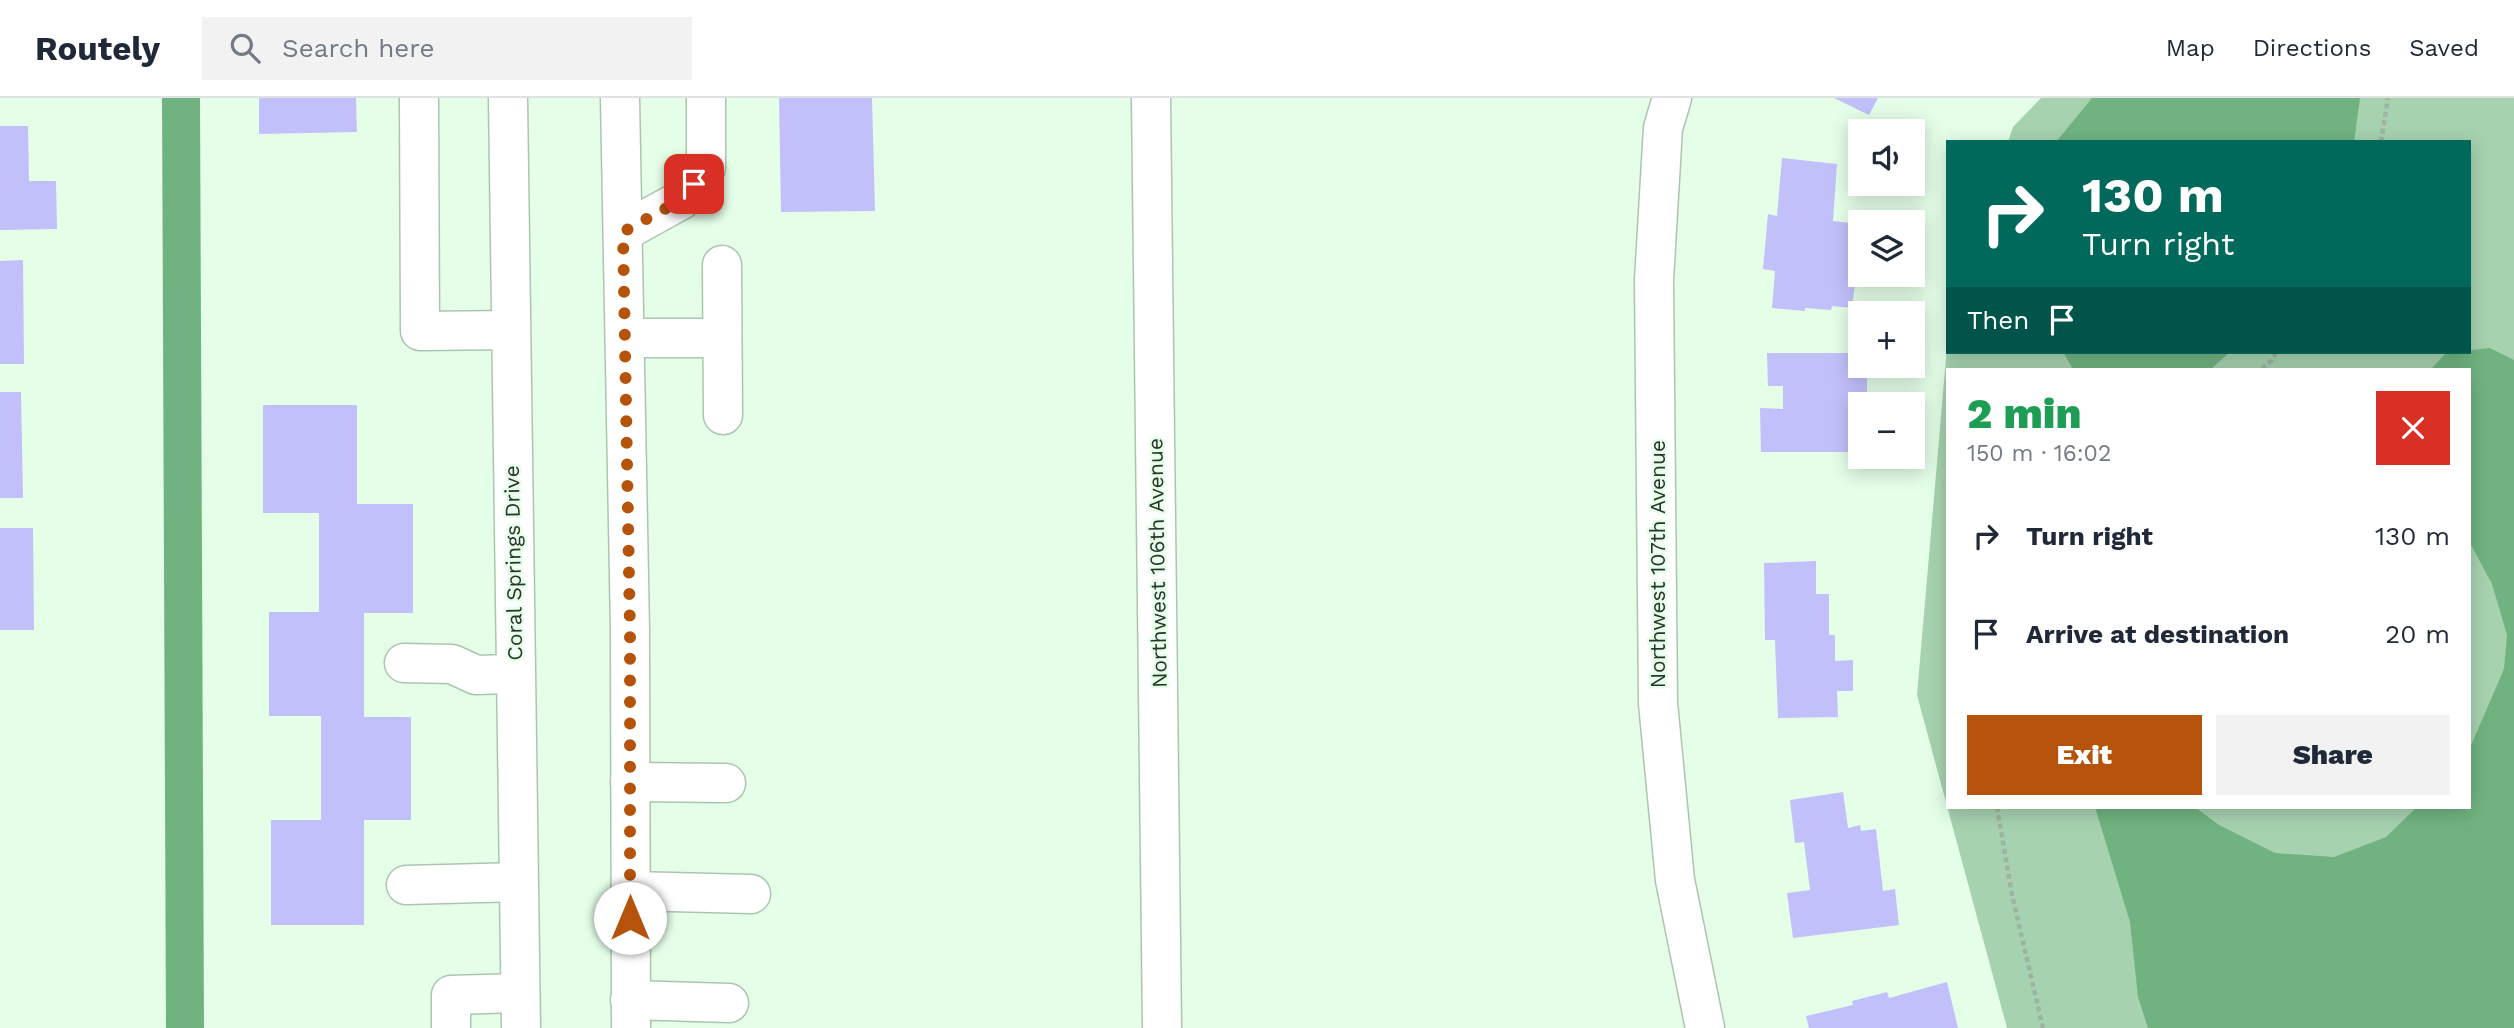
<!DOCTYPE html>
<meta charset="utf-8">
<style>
:root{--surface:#fff;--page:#f2f2f3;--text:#1f2937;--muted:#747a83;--line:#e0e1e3;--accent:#b45309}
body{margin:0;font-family:"Work Sans",sans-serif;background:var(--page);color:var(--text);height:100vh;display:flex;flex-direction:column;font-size:26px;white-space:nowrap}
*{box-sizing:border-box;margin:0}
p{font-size:23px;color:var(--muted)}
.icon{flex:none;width:38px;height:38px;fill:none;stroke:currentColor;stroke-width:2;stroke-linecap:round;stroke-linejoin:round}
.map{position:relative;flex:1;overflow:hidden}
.details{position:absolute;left:1946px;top:270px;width:525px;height:441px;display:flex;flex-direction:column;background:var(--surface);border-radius:0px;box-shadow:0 4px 18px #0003}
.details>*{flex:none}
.top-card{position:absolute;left:1946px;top:42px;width:525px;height:214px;border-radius:0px;box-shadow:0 4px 18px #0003;background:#00695c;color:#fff;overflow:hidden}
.controls{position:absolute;left:1848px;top:21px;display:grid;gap:14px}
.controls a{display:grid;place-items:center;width:77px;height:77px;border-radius:0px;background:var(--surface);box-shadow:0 4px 18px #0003;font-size:35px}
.pin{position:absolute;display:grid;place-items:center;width:60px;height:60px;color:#fff;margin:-30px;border-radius:14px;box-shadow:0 4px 10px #0006}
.me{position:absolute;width:77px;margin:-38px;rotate:0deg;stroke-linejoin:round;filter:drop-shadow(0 0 5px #0008)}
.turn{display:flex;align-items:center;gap:24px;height:147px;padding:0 21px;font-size:32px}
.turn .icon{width:91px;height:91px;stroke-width:2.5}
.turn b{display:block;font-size:49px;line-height:60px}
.then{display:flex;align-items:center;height:66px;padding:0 21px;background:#0003;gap:14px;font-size:26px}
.round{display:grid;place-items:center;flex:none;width:74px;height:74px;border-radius:0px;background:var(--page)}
.summary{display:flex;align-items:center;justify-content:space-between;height:119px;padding:0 21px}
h1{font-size:42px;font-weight:800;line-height:52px;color:#1e9e55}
.button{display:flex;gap:14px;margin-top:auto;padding:14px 21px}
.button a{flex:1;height:80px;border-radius:0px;background:var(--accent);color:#fff;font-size:28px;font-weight:800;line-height:80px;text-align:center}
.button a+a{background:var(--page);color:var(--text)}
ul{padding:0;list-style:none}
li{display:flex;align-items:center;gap:21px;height:98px;padding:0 21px}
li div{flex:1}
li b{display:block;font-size:26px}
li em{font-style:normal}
header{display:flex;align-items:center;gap:42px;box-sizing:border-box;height:98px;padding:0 35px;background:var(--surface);border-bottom:2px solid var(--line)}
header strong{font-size:33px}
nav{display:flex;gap:38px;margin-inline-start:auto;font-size:24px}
.search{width:490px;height:63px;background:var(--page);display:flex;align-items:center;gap:18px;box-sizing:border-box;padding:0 24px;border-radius:0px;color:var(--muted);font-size:26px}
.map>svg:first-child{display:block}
.green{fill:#a6d2af;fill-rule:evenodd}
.water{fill:#70b380}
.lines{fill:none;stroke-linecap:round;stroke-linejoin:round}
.canal{stroke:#70b380;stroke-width:38}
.building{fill:#c2c0fb}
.minor-casing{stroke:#acc5b0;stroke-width:41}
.major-casing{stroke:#acc5b0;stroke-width:41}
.path{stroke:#9fb3a2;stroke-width:4.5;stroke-dasharray:5 3.5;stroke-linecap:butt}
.minor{stroke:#fff;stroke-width:38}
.major{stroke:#fff;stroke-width:38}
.route{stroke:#b45309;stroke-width:12;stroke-dasharray:0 21.6}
.labels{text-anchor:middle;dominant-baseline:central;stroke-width:5;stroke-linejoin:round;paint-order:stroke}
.street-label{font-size:21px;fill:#2a342c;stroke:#e4fee8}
</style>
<header>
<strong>Routely</strong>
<div class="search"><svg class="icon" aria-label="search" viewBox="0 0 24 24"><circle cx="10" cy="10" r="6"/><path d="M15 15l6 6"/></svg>Search here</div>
<nav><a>Map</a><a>Directions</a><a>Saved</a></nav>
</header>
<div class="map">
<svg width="2514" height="930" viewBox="0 0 2514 930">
<rect width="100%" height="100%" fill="#e4fee8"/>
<path class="green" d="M2041,0H2514V930H2007L1917,597L1948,237V254H2469V44H2008L2013,29ZM1948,271H2469V709H1948Z"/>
<path class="water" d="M2092,0H2360L2354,44H2056Z
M2490,250L2514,262V930H2148L2138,899L2130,824L2095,709H2195L2219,727L2275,755L2334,759L2386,739L2417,709H2469V652L2504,571L2507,537L2492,486L2469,443V271H2431L2446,255Z
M2063,254H2230L2211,271H2073Z"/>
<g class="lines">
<path class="canal" d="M181,0L185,930"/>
</g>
<path class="building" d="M259,0H356L357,34L259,36Z
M779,0H872L875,113L781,114Z
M1834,0H1878L1869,17Z
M0,28H28L29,83H56L57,131L0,132Z
M1782,60L1837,66L1833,123L1860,126V177H1866L1865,185H1855L1852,210L1832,208L1831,212L1805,210V213L1772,210L1775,173L1763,171L1768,116L1777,118Z
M23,162L24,266H0V163Z
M1767,255H1860V268H1867V306H1860V354H1761L1760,310L1783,311V288H1768Z
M0,294H21L23,400H0Z
M263,307H357V406H413V515H364V619H411V722H364V827H271V722H321V618H269V514H319V415H263Z
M0,430H33L34,532H0Z
M1816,463V496H1829V537H1835V563L1853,562V593H1837L1838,619L1778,620L1775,542H1765L1764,465Z
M1843,694L1848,730L1860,727L1861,733L1876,731L1883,793L1895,791L1899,827L1793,840L1787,795L1810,792L1804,744L1795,745L1790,702Z
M1947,884L1958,930H1809L1806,918L1853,907L1852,903L1887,894L1889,900Z"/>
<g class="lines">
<g class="minor-casing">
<path id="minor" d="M419,0L420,233L510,232
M1151,0L1162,930
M1672,0L1663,30L1654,182L1658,605L1675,782L1705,930
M623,134L681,102L706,69V0
M722,167L723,317
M625,240H722
M404,565L452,566L476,577L514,576
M630,684L726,685
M406,787L518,784
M630,793L751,796
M630,902L729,905
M451,930V897L520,895"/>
</g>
<g class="major-casing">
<path id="major" d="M508,0L521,930
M620,0L630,533L631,930"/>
</g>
<path class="path" d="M2381,44L2388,0
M2262,271L2271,263L2276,254
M1997,709L2012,797L2043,930"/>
<use href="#minor" class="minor"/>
<use href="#major" class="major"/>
</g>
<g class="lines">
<path class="route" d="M630,820V533L623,134L681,102L694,86"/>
</g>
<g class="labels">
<g class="street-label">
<text transform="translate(513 465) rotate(-91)">Coral Springs Drive</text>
<text transform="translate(1157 465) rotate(-91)">Northwest 106th Avenue</text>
<text transform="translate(1657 466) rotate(-90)">Northwest 107th Avenue</text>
</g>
</g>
</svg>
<div class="controls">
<a><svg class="icon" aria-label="sound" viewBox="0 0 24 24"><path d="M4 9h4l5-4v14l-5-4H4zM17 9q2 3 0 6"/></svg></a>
<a><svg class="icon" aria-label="layers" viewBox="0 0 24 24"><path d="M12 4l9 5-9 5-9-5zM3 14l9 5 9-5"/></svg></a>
<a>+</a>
<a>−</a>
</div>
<div class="pin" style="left:694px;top:86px;background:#d93025"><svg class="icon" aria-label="arrive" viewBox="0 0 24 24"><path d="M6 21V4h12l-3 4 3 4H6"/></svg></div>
<svg class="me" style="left:630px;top:820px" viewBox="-20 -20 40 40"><circle r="19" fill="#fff"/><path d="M0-13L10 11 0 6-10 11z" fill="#b45309"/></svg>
<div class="top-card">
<div class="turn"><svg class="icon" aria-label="right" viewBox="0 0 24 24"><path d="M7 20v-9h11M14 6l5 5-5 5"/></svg><div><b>130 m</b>Turn right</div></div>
<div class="then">Then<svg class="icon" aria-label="arrive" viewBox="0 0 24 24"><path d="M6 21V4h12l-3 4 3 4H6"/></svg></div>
</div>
<section class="details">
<div class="summary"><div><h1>2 min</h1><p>150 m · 16:02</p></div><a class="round" style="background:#d93025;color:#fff"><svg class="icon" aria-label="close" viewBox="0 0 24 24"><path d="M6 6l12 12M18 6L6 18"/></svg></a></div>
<ul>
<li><svg class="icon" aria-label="right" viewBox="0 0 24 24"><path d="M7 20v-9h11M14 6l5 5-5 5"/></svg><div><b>Turn right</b></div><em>130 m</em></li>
<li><svg class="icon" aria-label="arrive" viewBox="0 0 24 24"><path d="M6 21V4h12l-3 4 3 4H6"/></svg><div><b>Arrive at destination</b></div><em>20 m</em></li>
</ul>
<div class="button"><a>Exit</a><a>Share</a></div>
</section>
</div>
